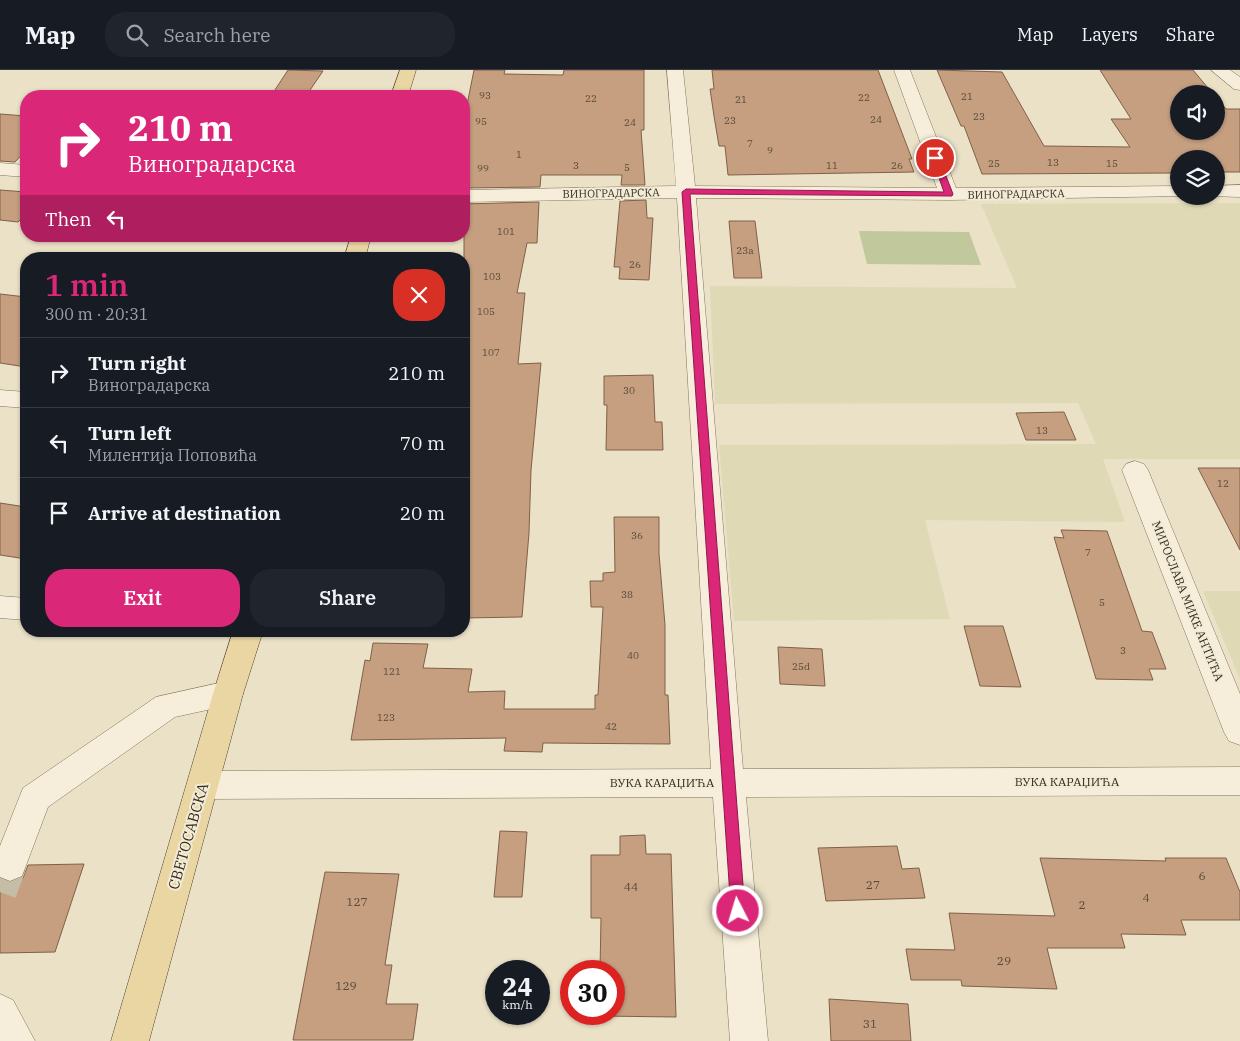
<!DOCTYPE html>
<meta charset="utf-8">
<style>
:root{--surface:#171b24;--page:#20242c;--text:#f1f3f6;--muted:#9ea1a6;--line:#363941;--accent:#db2777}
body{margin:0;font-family:"IBM Plex Serif",serif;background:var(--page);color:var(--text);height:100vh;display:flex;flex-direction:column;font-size:19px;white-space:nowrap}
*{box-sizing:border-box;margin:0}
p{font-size:16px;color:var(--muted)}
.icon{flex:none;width:28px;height:28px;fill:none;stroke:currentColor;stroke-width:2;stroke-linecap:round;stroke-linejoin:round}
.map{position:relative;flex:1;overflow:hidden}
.panel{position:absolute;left:20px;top:182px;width:450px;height:385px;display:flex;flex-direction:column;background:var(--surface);border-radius:20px;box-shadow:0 1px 4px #0004}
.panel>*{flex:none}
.hud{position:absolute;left:20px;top:20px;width:450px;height:152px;border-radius:20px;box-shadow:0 1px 4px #0004;background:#db2777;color:#fff;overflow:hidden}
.buttons{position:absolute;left:1170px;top:15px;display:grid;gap:10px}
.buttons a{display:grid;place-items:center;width:55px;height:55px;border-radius:50%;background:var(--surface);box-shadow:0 1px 4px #0004;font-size:25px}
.speed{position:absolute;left:485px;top:890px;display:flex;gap:10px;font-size:25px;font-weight:700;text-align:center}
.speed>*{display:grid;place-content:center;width:65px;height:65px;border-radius:50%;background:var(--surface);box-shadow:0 1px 4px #0004;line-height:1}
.speed small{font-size:12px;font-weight:400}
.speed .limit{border:8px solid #d22;background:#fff;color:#111}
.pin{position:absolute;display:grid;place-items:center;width:42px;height:42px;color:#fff;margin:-21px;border:2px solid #fff;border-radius:50%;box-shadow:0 1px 5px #0007}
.me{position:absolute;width:55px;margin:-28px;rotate:355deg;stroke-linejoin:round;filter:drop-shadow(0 0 4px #0008)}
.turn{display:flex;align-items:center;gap:18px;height:105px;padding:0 25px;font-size:22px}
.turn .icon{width:65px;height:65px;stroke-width:2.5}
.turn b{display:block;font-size:35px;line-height:42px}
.then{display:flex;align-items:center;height:48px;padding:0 25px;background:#0003;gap:10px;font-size:19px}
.round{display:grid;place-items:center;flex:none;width:52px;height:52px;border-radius:20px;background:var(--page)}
.headline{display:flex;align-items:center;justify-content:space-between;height:85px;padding:0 25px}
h1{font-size:30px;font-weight:600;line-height:38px;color:var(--accent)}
.action{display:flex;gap:10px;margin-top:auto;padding:10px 25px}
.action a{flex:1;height:58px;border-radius:20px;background:var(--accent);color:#fff;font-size:20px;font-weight:600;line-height:58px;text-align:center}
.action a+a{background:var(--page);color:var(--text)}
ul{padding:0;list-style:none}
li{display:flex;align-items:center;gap:15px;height:70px;padding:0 25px;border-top:1px solid var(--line)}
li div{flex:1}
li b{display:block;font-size:19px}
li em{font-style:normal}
header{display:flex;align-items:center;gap:30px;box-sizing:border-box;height:70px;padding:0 25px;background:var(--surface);border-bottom:1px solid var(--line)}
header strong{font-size:24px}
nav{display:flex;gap:28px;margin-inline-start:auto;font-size:18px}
.search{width:350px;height:45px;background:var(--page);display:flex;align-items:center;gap:12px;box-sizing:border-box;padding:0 18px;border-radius:20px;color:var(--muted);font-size:19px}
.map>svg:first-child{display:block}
.farmland{fill:#dfdab5}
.green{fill:#c1c89c}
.building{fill:#c59f80;stroke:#816046}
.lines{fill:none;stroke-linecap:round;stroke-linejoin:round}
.minor-tunnel{stroke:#c6bda6;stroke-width:33;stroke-dasharray:33 17;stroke-linecap:butt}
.minor-casing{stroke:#84745e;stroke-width:1}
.major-casing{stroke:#534232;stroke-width:1}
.minor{fill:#f6eeda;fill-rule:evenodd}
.major{fill:#ead6a3;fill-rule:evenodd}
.route{fill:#db2777;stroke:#8e194d}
.labels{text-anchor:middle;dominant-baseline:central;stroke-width:4;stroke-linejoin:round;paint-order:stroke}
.number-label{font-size:10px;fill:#5a4938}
.far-street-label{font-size:11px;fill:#362c20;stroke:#f2ebd6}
.street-label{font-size:12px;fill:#362c20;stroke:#f2ebd6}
.near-number-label{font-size:12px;fill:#5a4938}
.near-street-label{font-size:15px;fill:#362c20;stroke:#f2ebd6}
</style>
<header>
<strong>Map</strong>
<div class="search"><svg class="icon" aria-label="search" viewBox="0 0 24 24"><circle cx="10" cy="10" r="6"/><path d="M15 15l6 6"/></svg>Search here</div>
<nav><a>Map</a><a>Layers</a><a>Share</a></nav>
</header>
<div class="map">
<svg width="1240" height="971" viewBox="0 0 1240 971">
<rect width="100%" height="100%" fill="#eae1c7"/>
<path class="farmland" d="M1240,133V389H1103L1125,452L925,450L950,549L734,551L719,375L1096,374L1078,333L715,334L710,216L1017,218L981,134Z
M1203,521H1240V609Z"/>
<path class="green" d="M859,161L969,162L981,195L867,194Z"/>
<path class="building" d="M288,0L323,1L306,26H271Z
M474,0H505L504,4L563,5L564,0H644V60H641L645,115H621L622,105H541L540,117L464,118V50Z
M712,0H878L912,89H909L914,102L728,105L725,76H719L714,46L710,19H714Z
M937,0L1002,2L1044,76L1130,77L1111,49H1131L1100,0H1193L1213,24H1179V61H1216V28L1226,39H1240V102H1216V89H1179V103L982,104L964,56H961Z
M0,44L26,46V80L15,92L0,91Z
M0,120L26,122V144L18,152L0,150Z
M646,130L647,148H653L649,210L619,209L620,197H614L620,131Z
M539,132L537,173H527L517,223H525L518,294L541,293L531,400L529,463L522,547L464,548V134Z
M729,151H755L762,208H734Z
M0,224L26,227V297L0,293Z
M653,305L655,352H662L663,380H606L607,335H604V306Z
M1064,342L1076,370H1026L1016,343Z
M1198,398H1240V480Z
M0,433L26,437V489L0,485Z
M614,447H659V484L665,555V625H668L670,674L543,673L542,682L504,681L506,668L351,670L365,590L370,591L373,573L428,574L423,598L472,599L468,622L505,621L504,639H595V625H598L603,537H591L590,511H603V503L615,502Z
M1061,460L1107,461L1142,561L1152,562L1166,599H1149L1153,610L1096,609L1054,467L1064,468Z
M964,556H1003L1021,617L980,616Z
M778,577L822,579L825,616L780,614Z
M500,761L527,762L522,827H494Z
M645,765L646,784H671L676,947L600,946V944H614V901H600L601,848H591V785H620V766Z
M897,776L902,799L919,798L925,828L826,831L818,778Z
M1040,788L1166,791L1165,788H1226L1240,822V850H1181L1186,865L1121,864L1125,878H1047L1057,919L962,916L961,910H911L906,879L955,880L949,843L1055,846Z
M84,794L55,882L0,883V809L11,813L23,808L28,795Z
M325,802L399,804L385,895H392L386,934H418L413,970H293Z
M829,929L908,934L911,971H831Z"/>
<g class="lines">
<path class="minor-tunnel" d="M0,822L10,795"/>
<g class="minor-casing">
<path id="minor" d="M667,0H683L695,116L937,118L894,0H910L956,118L1179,116V126H1185L949,130L696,128L743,699L1240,697V725L746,727L768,971H730L713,727L203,729L191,725L187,715L191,705L203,701L711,699L677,128L464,132V120L676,116Z
M1211,0H1230L1240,7V20L1234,19Z
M0,93L26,95V107L0,105Z
M1240,115V127L1210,126H1216V116Z
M0,320L26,322V338L0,336Z
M1135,391L1144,394L1148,400L1240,624V675L1229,671L1224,662L1122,400L1126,394Z
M0,526L26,528V550L0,548Z
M228,611L239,615L243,624L239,633L175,647L48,737L22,806L10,811L0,807V776L23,718L156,627Z
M0,924L13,930L35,971H0Z"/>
</g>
<g class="major-casing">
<path id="major" d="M400,0H416L408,26H391Z
M351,166H371L365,189H344Z
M233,561H263L243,624L149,971H111L213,624Z"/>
</g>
<use href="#minor" class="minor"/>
<use href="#major" class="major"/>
</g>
<path class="route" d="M933,86L939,88L953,124L952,126L690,124L745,841L743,846L738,848L733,846L731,841L682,122L686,119L944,122L932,88Z"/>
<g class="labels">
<g class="number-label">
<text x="485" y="25">93</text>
<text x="967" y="26">21</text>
<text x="864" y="27">22</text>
<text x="591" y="28">22</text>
<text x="741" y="29">21</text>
<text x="979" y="46">23</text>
<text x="876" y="49">24</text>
<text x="730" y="50">23</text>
<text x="481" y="51">95</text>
<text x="630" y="52">24</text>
<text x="750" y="73">7</text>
<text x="770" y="80">9</text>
<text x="519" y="84">1</text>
<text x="1053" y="92">13</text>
<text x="994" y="93">25</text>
<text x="1112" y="93">15</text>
<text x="576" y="95">3</text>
<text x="832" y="95">11</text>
<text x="897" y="95">26</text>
<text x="627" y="97">5</text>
<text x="483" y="98">99</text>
<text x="506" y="161">101</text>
<text x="745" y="180">23a</text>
<text x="635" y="194">26</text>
<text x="492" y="206">103</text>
<text x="486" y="241">105</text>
<text x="491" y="282">107</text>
<text x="629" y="320">30</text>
<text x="1042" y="360">13</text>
<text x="1223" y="413">12</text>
<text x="637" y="465">36</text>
<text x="1088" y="482">7</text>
<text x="627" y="524">38</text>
<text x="1102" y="532">5</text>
<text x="1123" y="580">3</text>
<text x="633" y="585">40</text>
<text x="801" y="596">25d</text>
<text x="392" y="601">121</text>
<text x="386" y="647">123</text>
<text x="611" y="656">42</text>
</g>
<g class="far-street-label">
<text transform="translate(611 123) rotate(-1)">ВИНОГРАДАРСКА</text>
<text transform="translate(1016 124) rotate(-1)">ВИНОГРАДАРСКА</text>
</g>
<g class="street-label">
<text transform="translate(1188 531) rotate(68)">МИРОСЛАВА МИКЕ АНТИЋА</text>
<text x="1067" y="711">ВУКА КАРАЏИЋА</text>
<text x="662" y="712">ВУКА КАРАЏИЋА</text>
</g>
<g class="near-number-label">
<text x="1202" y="805">6</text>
<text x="873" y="814">27</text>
<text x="631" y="816">44</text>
<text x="1146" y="827">4</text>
<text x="357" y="831">127</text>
<text x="1082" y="834">2</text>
<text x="1004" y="890">29</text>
<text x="346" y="915">129</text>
<text x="870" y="953">31</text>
</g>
<g class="near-street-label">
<text transform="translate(188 766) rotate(-74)">СВЕТОСАВСКА</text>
</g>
</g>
</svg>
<div class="buttons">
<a><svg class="icon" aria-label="sound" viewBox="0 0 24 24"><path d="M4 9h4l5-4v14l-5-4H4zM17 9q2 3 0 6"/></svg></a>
<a><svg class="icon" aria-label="layers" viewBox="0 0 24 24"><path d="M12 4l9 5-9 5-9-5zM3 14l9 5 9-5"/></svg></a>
</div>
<div class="speed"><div>24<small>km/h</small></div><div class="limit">30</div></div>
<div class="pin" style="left:935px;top:88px;background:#d93025"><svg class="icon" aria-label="arrive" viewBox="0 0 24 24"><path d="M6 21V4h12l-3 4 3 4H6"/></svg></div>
<svg class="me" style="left:738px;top:841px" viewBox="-20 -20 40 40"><circle r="17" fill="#db2777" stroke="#fff" stroke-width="3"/><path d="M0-11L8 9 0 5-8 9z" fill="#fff"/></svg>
<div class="hud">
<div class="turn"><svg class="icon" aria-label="right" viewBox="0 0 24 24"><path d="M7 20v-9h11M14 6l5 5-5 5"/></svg><div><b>210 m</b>Виноградарска</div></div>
<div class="then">Then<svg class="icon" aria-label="left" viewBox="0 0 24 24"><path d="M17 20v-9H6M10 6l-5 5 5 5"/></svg></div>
</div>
<section class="panel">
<div class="headline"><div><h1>1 min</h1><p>300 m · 20:31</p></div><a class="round" style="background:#d93025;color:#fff"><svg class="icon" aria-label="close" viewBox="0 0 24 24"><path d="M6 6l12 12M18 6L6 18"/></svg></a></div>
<ul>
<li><svg class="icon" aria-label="right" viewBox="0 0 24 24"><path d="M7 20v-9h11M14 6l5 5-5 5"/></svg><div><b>Turn right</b><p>Виноградарска</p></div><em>210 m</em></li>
<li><svg class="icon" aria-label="left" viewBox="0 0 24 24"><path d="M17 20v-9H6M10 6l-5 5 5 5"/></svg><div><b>Turn left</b><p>Милентија Поповића</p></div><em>70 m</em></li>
<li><svg class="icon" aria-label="arrive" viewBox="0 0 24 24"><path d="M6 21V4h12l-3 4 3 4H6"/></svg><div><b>Arrive at destination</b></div><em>20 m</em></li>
</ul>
<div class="action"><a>Exit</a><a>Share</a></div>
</section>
</div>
